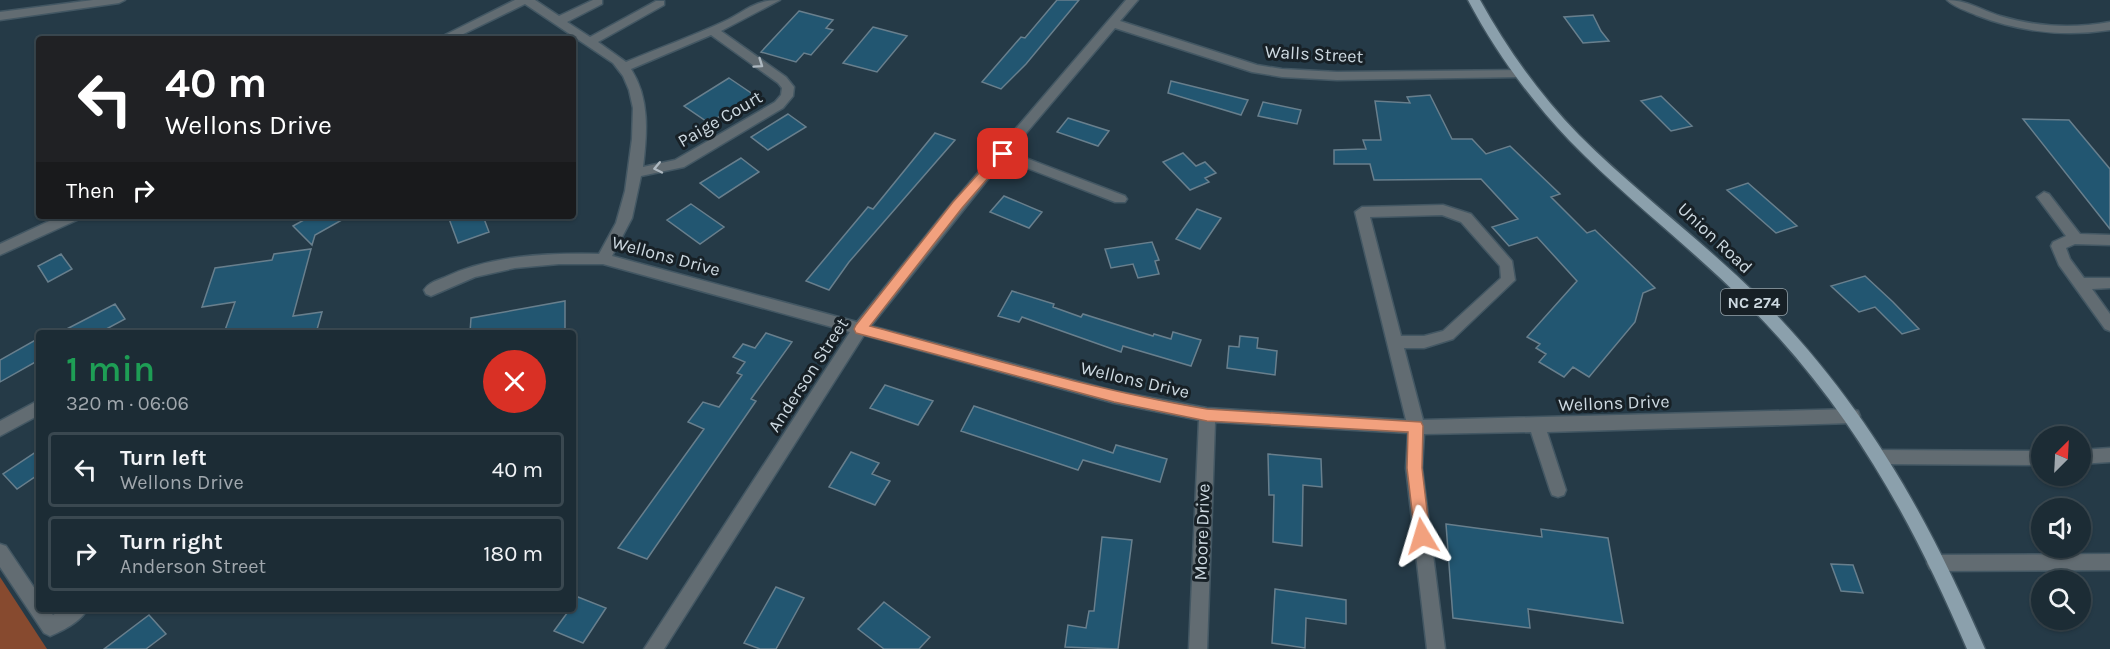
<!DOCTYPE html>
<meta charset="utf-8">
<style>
:root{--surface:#1c2c35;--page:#293841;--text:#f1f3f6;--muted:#a0a7ad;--line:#3a4850}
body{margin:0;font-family:Karla,sans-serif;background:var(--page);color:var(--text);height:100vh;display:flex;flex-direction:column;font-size:22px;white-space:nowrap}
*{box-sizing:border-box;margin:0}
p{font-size:20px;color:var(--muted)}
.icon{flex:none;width:33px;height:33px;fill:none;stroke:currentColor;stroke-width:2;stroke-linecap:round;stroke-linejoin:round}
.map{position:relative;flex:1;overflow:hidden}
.drawer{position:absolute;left:36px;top:330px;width:540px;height:282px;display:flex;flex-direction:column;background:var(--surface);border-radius:6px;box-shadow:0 2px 4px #0004,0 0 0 2px var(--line)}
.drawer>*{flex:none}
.top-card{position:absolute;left:36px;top:36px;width:540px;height:183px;border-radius:6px;box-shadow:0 2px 4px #0004,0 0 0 2px var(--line);background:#202124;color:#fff;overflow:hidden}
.needle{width:39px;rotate:24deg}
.buttons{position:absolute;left:2031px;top:426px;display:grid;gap:12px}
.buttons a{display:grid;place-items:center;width:60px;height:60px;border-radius:50%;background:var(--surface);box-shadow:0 2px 4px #0004,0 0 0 2px var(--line);font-size:30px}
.pin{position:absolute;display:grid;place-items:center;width:51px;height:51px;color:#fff;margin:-26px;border-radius:12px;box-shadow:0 3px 9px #0006}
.me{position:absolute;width:66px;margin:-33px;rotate:353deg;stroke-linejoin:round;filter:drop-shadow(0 0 4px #0008)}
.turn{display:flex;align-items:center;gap:21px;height:126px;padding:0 30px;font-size:27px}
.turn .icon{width:78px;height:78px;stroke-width:2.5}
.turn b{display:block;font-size:42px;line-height:51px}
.then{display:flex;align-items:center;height:57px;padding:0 30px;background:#0003;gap:12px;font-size:22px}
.round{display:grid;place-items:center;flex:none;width:63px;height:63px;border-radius:32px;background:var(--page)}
.headline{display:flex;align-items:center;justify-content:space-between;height:102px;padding:0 30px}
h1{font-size:36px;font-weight:600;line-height:45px;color:#1e9e55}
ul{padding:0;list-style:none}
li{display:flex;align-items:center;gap:18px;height:75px;margin:0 12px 9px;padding:0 18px;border:3px solid var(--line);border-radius:6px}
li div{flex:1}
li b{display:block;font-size:22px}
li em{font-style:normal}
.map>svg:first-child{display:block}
.green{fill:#874a2f}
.building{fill:#225671;stroke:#687f8d;stroke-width:1.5}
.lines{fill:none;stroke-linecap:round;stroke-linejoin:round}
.minor-casing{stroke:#435763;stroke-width:3}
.major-casing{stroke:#435763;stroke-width:3}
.minor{fill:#626c72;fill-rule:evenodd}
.major{fill:#8ba0ac;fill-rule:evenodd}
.oneway{stroke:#adb8c0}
.route{fill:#f2a17e;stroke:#9d6952;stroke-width:1.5}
.labels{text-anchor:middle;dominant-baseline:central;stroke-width:6;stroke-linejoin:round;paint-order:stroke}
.shield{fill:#172026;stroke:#96a2a9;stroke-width:1.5}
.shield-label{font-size:16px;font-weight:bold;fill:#cdd9e1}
.street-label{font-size:18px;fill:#cdd9e1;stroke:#172026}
</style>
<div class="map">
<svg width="2110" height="649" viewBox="0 0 2110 649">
<rect width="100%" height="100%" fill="#253a47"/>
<path class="green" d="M0,577L47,649H0Z"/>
<path class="building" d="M1057,0H1079L1026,64L1001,89L982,82L1021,37L1025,38Z
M799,11L833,20L826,28L833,30L811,55L804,53L796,62L761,52Z
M1593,15L1601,31L1609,41L1583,43L1564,17Z
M873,27L907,36L877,72L843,63Z
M729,78L754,95L709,123L684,106Z
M1171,81L1248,100L1241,115L1168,93Z
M1430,95L1452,139H1472L1486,154L1510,146L1560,194L1551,197L1587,233L1595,230L1655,288L1643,293L1635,322L1589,377L1573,367L1564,377L1539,362L1546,354L1536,348L1540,344L1527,337L1577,281L1537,237L1509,246L1492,227L1518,219L1481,179L1374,180L1370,164H1334V150L1366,149L1363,140H1381L1375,101L1410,103L1407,97Z
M1661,96L1692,126L1671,131L1641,101Z
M1263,102L1301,110L1297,124L1258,116Z
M788,114L806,127L768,150L751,137Z
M1068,118L1109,131L1098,146L1057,132Z
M2023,119L2069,120L2110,169V229Z
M935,133L955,140L849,262L829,290L806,281L868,207L873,209Z
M1183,153L1196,166L1205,162L1216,173L1205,178L1209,182L1190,190L1163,162Z
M741,158L759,172L719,198L700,183Z
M1748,183L1797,226L1776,233L1727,190Z
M1004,196L1042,212L1029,228L990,212Z
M691,204L724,227L700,244L667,220Z
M1197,209L1221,218L1200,249L1176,239Z
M311,216H349L315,235L312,245L293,226Z
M448,216H483L489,232L458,243Z
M1152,242L1159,260L1155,261L1159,274L1138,278L1133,264L1111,268L1105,249Z
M311,249L293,316L322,312L316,333H224L235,302L202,307L215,268L272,260L274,254Z
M61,254L72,269L48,282L38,266Z
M1865,276L1893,302L1919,329L1902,334L1875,307L1859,312L1831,286Z
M1012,291L1054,304L1053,307L1081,317L1083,314L1153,336L1154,334L1171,339L1173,332L1201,340L1191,366L1123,346L1121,352L1022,317L1019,322L998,316Z
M565,301V333H470L471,318Z
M115,304L125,319L99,333H59Z
M766,333L792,342L751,399L756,401L647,559L618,548L704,429L688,422L703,402L719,407L742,375L737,373L745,362L733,357L743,344L755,348Z
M1240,336L1258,338L1257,348L1277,351L1275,375L1227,368L1229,346L1239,347Z
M39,338V360L0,382V360Z
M885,385L933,401L918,425L870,408Z
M974,406L1113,453L1116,445L1167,459L1160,482L1083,460L1078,470L961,431Z
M39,450V474L17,489L3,474Z
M851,452L879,463L872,474L890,481L875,505L829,487Z
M1268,454L1321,459L1322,487L1303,485L1302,546L1273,542L1274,495H1269Z
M1446,524L1542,537L1541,529L1608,538L1623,623L1528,609L1530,628L1453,618Z
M1102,537L1132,540L1118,649L1065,647L1068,625L1086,628L1089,611H1094Z
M1831,564L1853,565L1863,593L1841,591Z
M776,587L804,598L776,649H760L744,643Z
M1275,589L1346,600V624L1306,618L1305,648L1272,643Z
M578,597L606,608L583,643L554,631L570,609H573V604Z
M884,602L930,637L919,649H884L858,629Z
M149,615L166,634L146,649H104Z"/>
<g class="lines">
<g class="minor-casing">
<path id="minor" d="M93,0H125L119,3L0,20V12Z
M515,0H535L559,16L593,0H602V4L567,22L590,37L656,1H664V5L598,42L626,62C659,48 693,36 725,21C746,11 754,0 780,0L721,31L786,77L794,87L793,96L783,108L684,167L641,176L632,218L612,256L857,322L953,202L1126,0H1138L1120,21L1257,65L1282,69L1337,72L1523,70L1525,73L1519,77L1337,80L1282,77L1252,72L1115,28L1010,152L1125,196L1127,199L1125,202H1115L1004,159L871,326L1114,391L1207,408L1406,420L1355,212L1362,207L1443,205L1471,214L1512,261L1515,280L1453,339L1424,348H1404L1423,420L1852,409L1858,411L1860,416L1858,421L1852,423L1547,432L1566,490L1564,495L1558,497L1552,495L1550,490L1531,432L1424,434L1422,468L1445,649H1427L1406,468L1408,433L1215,422L1207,649H1189L1199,420L1114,403L864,335L664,649H644L850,332L603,264H559L515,268L475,277L431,296L426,294L424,290C428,283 436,281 443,278C491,255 546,253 599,254L616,223L625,191L632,139L633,108L629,90L623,76L613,63L525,4L453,39H437ZM711,35L778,83L782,88L781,95L775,102L675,160L643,167C647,133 650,99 631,69ZM1442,215L1461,222L1500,266L1501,278L1443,331L1424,336H1401L1370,217Z
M1947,0C1967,0 1981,10 2000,16C2037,27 2072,29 2110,22V30C2064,37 2020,32 1976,15C1967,11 1954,7 1947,0Z
M2044,192L2049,194L2080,234L2110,235V245L2075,244L2066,248L2070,259L2084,278H2110V288L2092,289L2110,314V331L2105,329L2059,265L2051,246L2053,242L2066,236L2037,197Z
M60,216H79L77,220L0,255V244Z
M39,400V415L0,436V421Z
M2110,448V462L2080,464V450Z
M1879,450L2042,451V465L1879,464L1873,462L1871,457L1873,452Z
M0,544L6,546L39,595V609H48L53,615L62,609H87C82,621 62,631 50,636L44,633L0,567Z
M2110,554V570L1936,571L1930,569L1927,563L1930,557L1936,555Z"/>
</g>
<g class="major-casing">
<path id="major" d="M1468,0H1480C1507,49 1540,95 1579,135C1637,193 1703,241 1761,299C1865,404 1927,515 1985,649H1967C1911,518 1850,408 1749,306C1692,248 1626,199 1569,140C1529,98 1495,51 1468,0Z"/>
</g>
<use href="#minor" class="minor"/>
<use href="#major" class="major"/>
</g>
<defs><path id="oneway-chevron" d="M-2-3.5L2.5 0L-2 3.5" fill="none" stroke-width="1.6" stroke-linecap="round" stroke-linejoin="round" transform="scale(1.5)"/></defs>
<g class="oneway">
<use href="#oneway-chevron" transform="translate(759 64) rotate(35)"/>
<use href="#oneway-chevron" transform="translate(658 168) rotate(168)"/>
</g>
<path class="route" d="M1003,150L1009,154L1007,156L962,208L870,326C982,356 1093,390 1207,409L1421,422L1423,426L1422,468L1430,536L1428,541L1422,543L1417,541L1415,536L1407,468L1408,432L1207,421L1114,402L856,333L854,329L856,325L953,202L999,151Z"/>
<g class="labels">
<rect class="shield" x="1721" y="289" width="66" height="26" rx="4.5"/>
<g class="shield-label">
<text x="1754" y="302">NC 274</text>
</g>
<g class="street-label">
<text transform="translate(1314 54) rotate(3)">Walls Street</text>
<text transform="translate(720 119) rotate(-30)">Paige Court</text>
<text transform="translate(1715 238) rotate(43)">Union Road</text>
<text transform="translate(666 256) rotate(15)">Wellons Drive</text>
<text transform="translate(808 375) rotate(-57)">Anderson Street</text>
<text transform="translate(1135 380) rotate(13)">Wellons Drive</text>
<text transform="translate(1614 403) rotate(-2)">Wellons Drive</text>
<text transform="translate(1202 532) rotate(-88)">Moore Drive</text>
</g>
</g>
</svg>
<div class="buttons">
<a><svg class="needle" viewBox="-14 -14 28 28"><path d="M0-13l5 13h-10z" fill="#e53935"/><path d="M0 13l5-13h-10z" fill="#a0a7ad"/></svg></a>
<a><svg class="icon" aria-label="sound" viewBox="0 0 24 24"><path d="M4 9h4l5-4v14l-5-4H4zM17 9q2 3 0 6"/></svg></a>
<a><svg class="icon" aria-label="search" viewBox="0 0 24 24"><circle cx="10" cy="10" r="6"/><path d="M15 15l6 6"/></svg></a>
</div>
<div class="pin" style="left:1003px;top:154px;background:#d93025"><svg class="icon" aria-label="arrive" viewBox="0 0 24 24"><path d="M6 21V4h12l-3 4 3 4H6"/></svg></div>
<svg class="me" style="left:1422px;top:536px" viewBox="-20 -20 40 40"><path d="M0-17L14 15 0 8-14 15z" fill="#f2a17e" stroke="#fff" stroke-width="4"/></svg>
<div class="top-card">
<div class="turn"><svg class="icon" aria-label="left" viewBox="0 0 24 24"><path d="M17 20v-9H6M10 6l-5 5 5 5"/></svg><div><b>40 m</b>Wellons Drive</div></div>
<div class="then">Then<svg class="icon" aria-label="right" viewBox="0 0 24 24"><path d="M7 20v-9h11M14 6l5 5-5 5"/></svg></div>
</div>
<section class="drawer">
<div class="headline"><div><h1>1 min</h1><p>320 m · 06:06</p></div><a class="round" style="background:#d93025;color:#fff"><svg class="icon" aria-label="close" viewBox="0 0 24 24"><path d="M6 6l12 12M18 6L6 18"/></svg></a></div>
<ul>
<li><svg class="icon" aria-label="left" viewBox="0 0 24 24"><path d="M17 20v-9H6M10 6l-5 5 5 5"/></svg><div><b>Turn left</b><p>Wellons Drive</p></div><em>40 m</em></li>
<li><svg class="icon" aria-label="right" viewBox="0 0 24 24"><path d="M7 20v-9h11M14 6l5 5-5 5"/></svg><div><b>Turn right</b><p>Anderson Street</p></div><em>180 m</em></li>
</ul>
</section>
</div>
